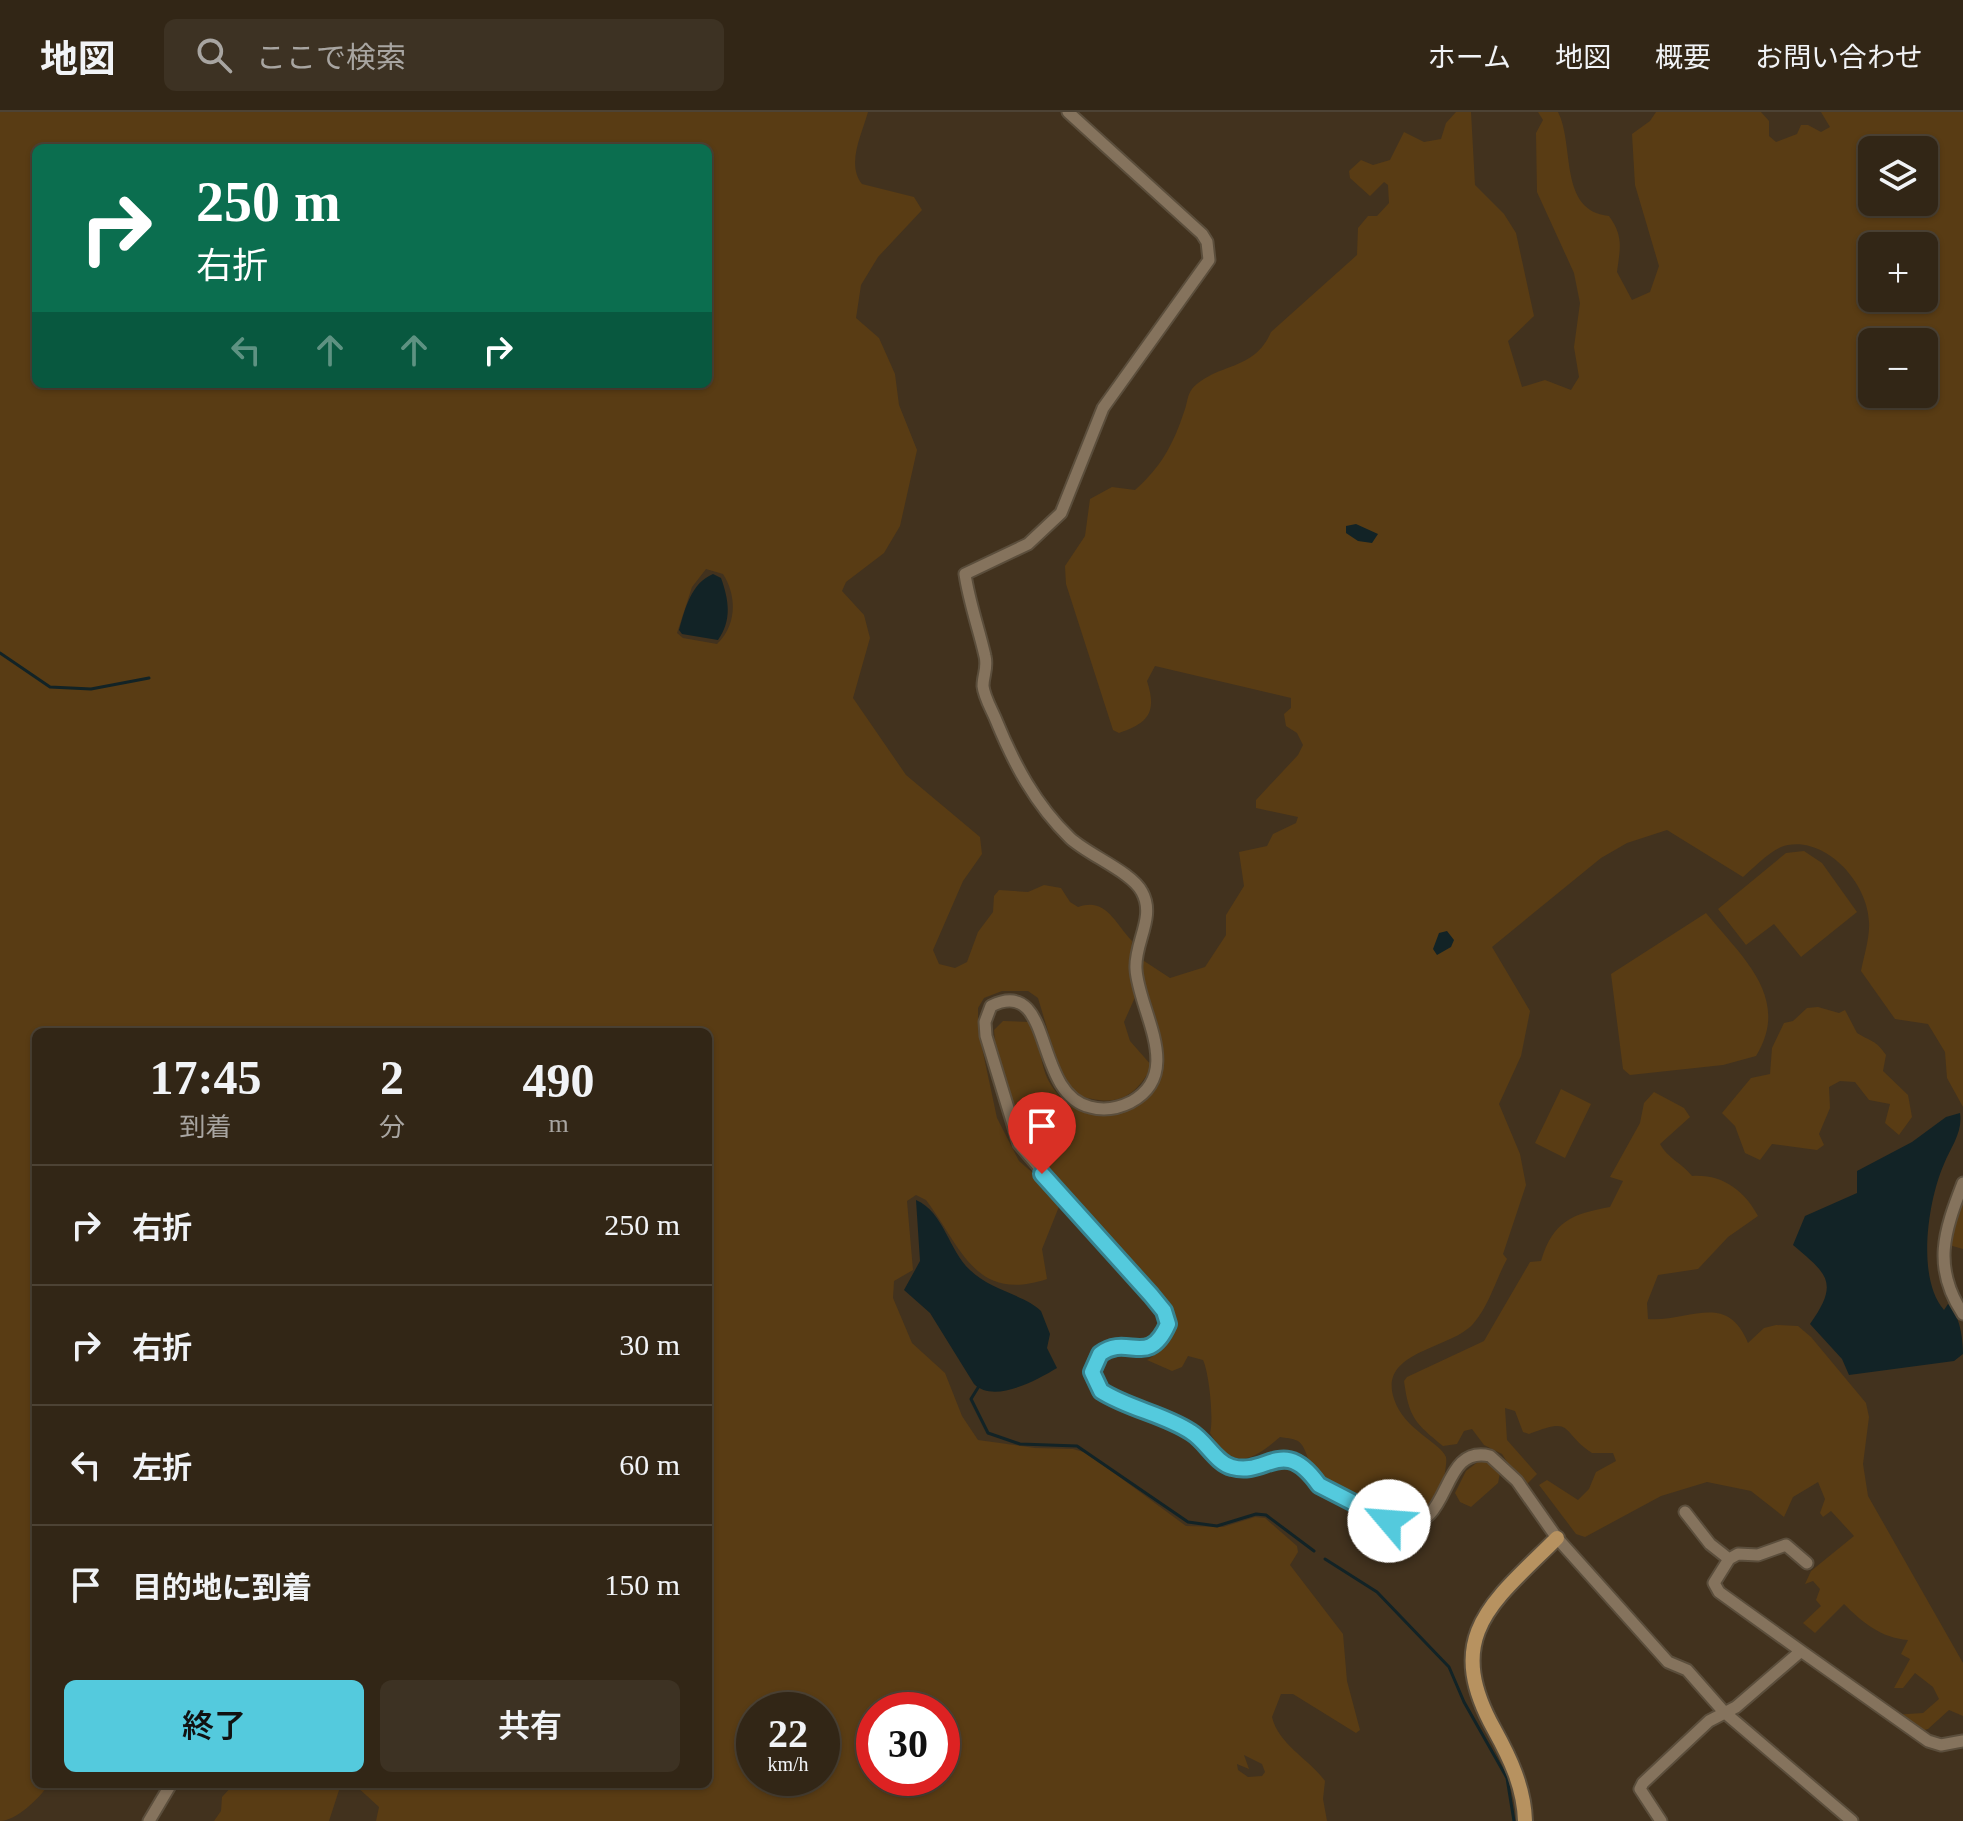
<!DOCTYPE html>
<html lang="ja">
<meta charset="utf-8">
<style>
:root{--surface:#322616;--page:#3d3223;--text:#f1f3f6;--muted:#a8a5a1;--line:#4d4335;--accent:#54cadd}
body{margin:0;font-family:"Times New Roman","Noto Sans JP",serif;background:var(--page);color:var(--text);height:100vh;display:flex;flex-direction:column;font-size:30px;white-space:nowrap}
*{box-sizing:border-box;margin:0}
p{font-size:26px;color:var(--muted)}
.icon{flex:none;width:44px;height:44px;fill:none;stroke:currentColor;stroke-width:2;stroke-linecap:round;stroke-linejoin:round}
.map{position:relative;flex:1;overflow:hidden}
.side{position:absolute;left:32px;top:916px;width:680px;height:760px;display:flex;flex-direction:column;background:var(--surface);border-radius:12px;box-shadow:0 2px 6px #0004,0 0 0 2px var(--line)}
.side>*{flex:none}
.banner{position:absolute;left:32px;top:32px;width:680px;height:244px;border-radius:12px;box-shadow:0 2px 6px #0004,0 0 0 2px var(--line);background:#0b6e4f;color:#fff;overflow:hidden}
.fabs{position:absolute;left:1858px;top:24px;display:grid;gap:16px}
.fabs a{display:grid;place-items:center;width:80px;height:80px;border-radius:12px;background:var(--surface);box-shadow:0 2px 6px #0004,0 0 0 2px var(--line);font-size:40px}
.speed{position:absolute;left:736px;top:1580px;display:flex;gap:16px;font-size:40px;font-weight:700;text-align:center}
.speed>*{display:grid;place-content:center;width:104px;height:104px;border-radius:50%;background:var(--surface);box-shadow:0 2px 6px #0004,0 0 0 2px var(--line);line-height:1}
.speed small{font-size:20px;font-weight:400}
.speed .limit{border:12px solid #d22;background:#fff;color:#111}
.pin{position:absolute;display:grid;place-items:center;width:68px;height:68px;color:#fff;margin:-82px -34px;border-radius:50% 50% 50% 0;rotate:-45deg;box-shadow:0 0 8px #0007}
.pin .icon{rotate:45deg}
.me{position:absolute;width:88px;margin:-44px;rotate:297deg;stroke-linejoin:round;filter:drop-shadow(0 0 6px #0008)}
.turn{display:flex;align-items:center;gap:28px;height:168px;padding:0 32px;font-size:36px}
.turn .icon{width:104px;height:104px;stroke-width:2.5}
.turn b{display:block;font-size:56px;line-height:68px}
.lanes{display:flex;align-items:center;height:76px;padding:0 32px;background:#0003;justify-content:center;gap:40px;direction:ltr}
.lanes .off{opacity:.35}
.eta{display:flex;justify-content:space-evenly;align-items:center;height:136px;text-align:center}
.eta b{font-size:48px;font-weight:600;line-height:56px}
.action{display:flex;gap:16px;margin-top:auto;padding:16px 32px}
.action a{flex:1;height:92px;border-radius:12px;background:var(--accent);color:#111;font-size:32px;font-weight:600;line-height:92px;text-align:center}
.action a+a{background:var(--page);color:var(--text)}
ul{padding:0;list-style:none}
li{display:flex;align-items:center;gap:24px;height:120px;padding:0 32px;border-top:2px solid var(--line)}
li div{flex:1}
li b{display:block;font-size:30px}
li em{font-style:normal}
header{display:flex;align-items:center;gap:48px;box-sizing:border-box;height:112px;padding:0 40px;background:var(--surface);border-bottom:2px solid var(--line)}
header strong{font-size:38px}
nav{display:flex;gap:44px;margin-inline-start:auto;font-size:28px}
.search{width:560px;height:72px;background:var(--page);display:flex;align-items:center;gap:20px;box-sizing:border-box;padding:0 28px;border-radius:12px;color:var(--muted);font-size:30px}
.map>svg:first-child{display:block}
.green{fill:#593c14;fill-rule:evenodd}
.water{fill:#122326}
.lines{fill:none;stroke-linecap:round;stroke-linejoin:round}
.stream{stroke:#122326;stroke-width:3}
.minor-casing{stroke:#5b4e3c;stroke-width:15}
.major-casing{stroke:#5b4e3c;stroke-width:18}
.minor{stroke:#85735d;stroke-width:11}
.major{stroke:#b79260;stroke-width:14}
.route-casing{stroke:#378390;stroke-width:20}
.route{stroke:#54cadd;stroke-width:14}
</style>
<header>
<strong>地図</strong>
<div class="search"><svg class="icon" aria-label="search" viewBox="0 0 24 24"><circle cx="10" cy="10" r="6"/><path d="M15 15l6 6"/></svg>ここで検索</div>
<nav><a>ホーム</a><a>地図</a><a>概要</a><a>お問い合わせ</a></nav>
</header>
<div class="map">
<svg width="1963" height="1709" viewBox="0 0 1963 1709">
<rect width="100%" height="100%" fill="#42321e"/>
<path class="green" d="M0,0H868C862,22 846,52 862,72L914,85L922,98L878,145L861,173L856,206L879,226L895,262L899,293L917,338L900,414L884,441L846,470L842,479L864,503L870,526L853,586L906,663L980,725L982,742L963,769L933,838L939,852L955,856L967,850L978,820L993,800L994,784L999,778L1028,780L1044,773L1061,776L1070,790L1078,795C1106,785 1114,810 1132,829L1130,860L1136,883L1124,910L1130,929L1152,954C1133,990 1112,995 1074,982L1062,966L1038,886L1028,879H1002L984,886L978,896V917L997,1006L1019,1049L1041,1068L1060,1092L1042,1137L1047,1167C975,1191 962,1136 926,1088L916,1083L907,1089L913,1158L894,1169L893,1186L912,1231L945,1261L962,1304L978,1328L1035,1336L1073,1337L1087,1341L1186,1414L1223,1415L1255,1405L1265,1406L1297,1434L1298,1440L1290,1453L1343,1522L1347,1569L1360,1618L1356,1621L1293,1582H1281L1272,1605C1278,1632 1309,1647 1325,1669L1323,1687L1327,1709H376L379,1695L354,1672H708V920H36V1672H49C40,1686 16,1709 0,1709ZM36,36H708V272H36ZM706,457L723,462C737,484 737,513 717,532L683,526L677,521L692,475ZM754,1598H822V1666H754ZM874,1598H942V1666H874ZM1244,1643L1262,1652L1265,1660L1262,1664L1248,1665L1238,1658L1237,1652L1249,1657Z
M1456,0H1471L1475,73L1504,102L1516,121L1534,204L1508,229L1522,275L1545,268L1571,278L1579,265L1574,235L1580,191L1574,161L1537,80L1536,21L1543,8L1538,0H1558C1575,33 1558,99 1609,104C1624,125 1620,136 1617,160L1632,188L1650,180L1659,154L1635,73L1632,22L1650,9L1656,0H1761L1769,9V24L1776,30L1797,22L1801,13H1808L1821,20L1830,15L1821,0H1963V995L1947,966L1945,940L1928,912L1895,907L1861,859C1864,844 1870,825 1869,810C1868,772 1828,726 1788,733C1773,735 1754,756 1743,765L1667,718L1627,731L1601,746L1492,835L1530,899L1521,944L1499,992L1520,1042L1526,1073L1503,1142L1507,1147C1495,1169 1490,1192 1473,1212C1449,1238 1378,1239 1394,1287C1404,1318 1440,1330 1446,1345C1447,1350 1445,1362 1443,1369C1428,1442 1349,1384 1317,1359C1306,1352 1308,1336 1298,1329C1292,1326 1286,1326 1280,1325C1251,1350 1232,1359 1210,1321C1214,1307 1209,1260 1203,1248L1188,1244L1182,1255L1172,1259L1147,1248C1176,1229 1174,1222 1167,1191L1028,1035C1010,1001 996,957 994,918L1003,909L1031,910C1041,929 1039,954 1051,973C1083,1023 1157,1008 1162,948C1165,913 1143,882 1141,847L1170,866L1205,855L1226,823V803L1244,774L1239,740L1267,734L1273,722L1296,711L1298,705L1256,696V688L1298,643L1303,633L1297,621L1286,614L1284,602L1291,596V586L1155,554L1147,569C1157,600 1149,611 1119,621L1113,618L1066,472L1065,454L1085,424L1090,387L1112,375L1135,378C1161,355 1173,333 1184,300C1187,293 1187,283 1192,277C1217,250 1254,260 1271,220L1357,143L1358,116L1368,104H1377L1389,91L1388,73L1384,70L1370,84L1350,66L1349,59L1361,48L1373,53L1390,48L1404,20L1424,30L1441,27L1446,11ZM1872,38H1924V90H1872ZM1872,134H1924V186H1872ZM1872,230H1924V282H1872Z
M1804,739L1822,751L1857,800L1801,845L1774,812L1746,833L1718,797L1786,741Z
M1706,801C1741,844 1792,886 1756,944L1723,953L1630,963L1623,957L1611,862Z
M1818,895L1839,901L1845,898L1857,921C1871,930 1875,927 1886,943L1883,959L1908,983L1912,1005L1899,1023L1885,1011L1890,992L1869,988L1855,970L1840,969L1829,975L1830,996L1819,1022L1824,1033L1817,1038L1772,1032L1760,1048L1745,1041L1735,1014L1722,1001L1751,966L1770,962L1772,936L1784,911L1793,909L1807,896Z
M1561,977L1591,992L1565,1046L1535,1031Z
M1654,980L1684,996L1690,1005L1660,1032C1667,1046 1682,1051 1692,1064C1722,1062 1744,1078 1758,1104L1728,1125L1698,1157L1658,1163L1647,1191L1648,1207C1690,1210 1727,1179 1748,1231L1764,1216L1776,1213L1798,1214L1811,1225L1866,1291L1869,1305L1863,1352L1868,1384L1963,1551V1604L1949,1598L1928,1617L1921,1619L1892,1603L1923,1601L1939,1587L1933,1575L1915,1561L1903,1576H1894L1910,1547L1901,1542L1908,1528C1881,1526 1862,1510 1844,1492L1815,1521L1803,1511L1821,1494L1816,1488L1820,1477L1813,1469L1805,1472L1811,1459L1854,1424L1831,1399L1823,1405L1820,1401L1825,1387L1818,1370L1793,1385L1784,1405L1751,1379L1707,1370L1661,1384L1585,1425L1576,1422L1539,1373L1547,1368L1578,1388L1589,1377L1596,1360L1616,1349L1613,1341H1592C1559,1319 1575,1304 1529,1322L1523,1320L1515,1299L1505,1296L1507,1328L1537,1362L1527,1372L1516,1364L1502,1342L1484,1333L1472,1317L1464,1319L1457,1332L1443,1334C1415,1311 1409,1306 1404,1269L1407,1265L1484,1229L1530,1150L1541,1149C1553,1109 1572,1102 1610,1095L1623,1069L1610,1065L1640,1011L1644,991Z
M1963,1079V1137L1949,1133Z
M1479,1349L1492,1351L1500,1361L1498,1371L1471,1395L1460,1390L1455,1381L1466,1359Z
M234,1672H341L329,1709H214L221,1699L222,1685Z"/>
<path class="water" d="M1356,412L1378,422L1372,431L1358,429L1346,421V414Z
M713,462L721,466C729,488 732,508 718,528L682,522L679,518C685,497 691,471 713,462Z
M1447,819L1454,828L1451,835L1437,843L1433,837L1439,821Z
M1960,1001C1963,1020 1951,1035 1944,1052C1928,1088 1916,1166 1944,1198L1948,1192C1960,1203 1963,1227 1963,1242L1954,1249L1849,1263L1842,1247L1810,1212C1840,1170 1827,1162 1793,1133L1805,1104L1857,1081V1059L1912,1030L1946,1005Z
M916,1088C944,1100 949,1139 970,1158C990,1178 1025,1183 1041,1199L1050,1222L1047,1236L1057,1256C1037,1268 994,1292 974,1272L930,1201L904,1178L920,1149Z"/>
<g class="lines">
<path class="stream" d="M0,541L50,575L91,577L149,566
M979,1274L971,1287L988,1321L1020,1332L1077,1334L1188,1410L1217,1414L1256,1402L1266,1403L1314,1439
M1325,1447L1377,1480L1449,1555L1464,1590L1507,1666L1514,1709"/>
<g class="minor-casing">
<path id="minor" d="M1068,0L1202,122L1207,130L1209,148L1103,296L1061,401L1028,432L965,462C969,490 979,517 985,544C988,556 983,563 983,574C984,585 992,598 996,608C1014,652 1035,692 1070,726C1088,743 1132,760 1142,780C1156,805 1134,831 1136,857C1138,898 1185,961 1131,990C1117,997 1104,999 1090,995C1032,981 1055,863 991,894L985,910L986,924L1019,1032L1164,1199L1168,1212C1146,1262 1103,1213 1093,1254C1084,1288 1165,1305 1188,1317C1203,1325 1215,1349 1227,1354C1263,1368 1282,1321 1319,1373C1337,1384 1382,1410 1402,1412C1453,1417 1439,1332 1490,1344L1517,1369L1557,1426L1668,1550L1687,1558L1724,1600L1852,1709
M1963,1071C1944,1120 1932,1155 1963,1202
M1685,1400L1710,1432L1729,1447L1714,1471L1719,1480L1801,1539
M1729,1447L1738,1442L1758,1443L1786,1433L1807,1451
M149,1709L171,1672
M1661,1709L1640,1677L1643,1671L1709,1609L1736,1595L1801,1539L1928,1629L1941,1633L1963,1629"/>
</g>
<g class="major-casing">
<path id="major" d="M1525,1709C1524,1675 1510,1646 1494,1617C1442,1523 1493,1490 1557,1426"/>
</g>
<use href="#minor" class="minor"/>
<use href="#major" class="major"/>
</g>
<g class="lines">
<g class="route-casing">
<path id="route" d="M1042,1062L1151,1183L1164,1199L1168,1212C1148,1257 1128,1221 1100,1242L1092,1260L1101,1279C1129,1297 1164,1302 1191,1320C1206,1329 1216,1351 1232,1355C1267,1365 1283,1322 1319,1373L1389,1409"/>
</g>
<use href="#route" class="route"/>
</g>
</svg>
<div class="fabs">
<a><svg class="icon" aria-label="layers" viewBox="0 0 24 24"><path d="M12 4l9 5-9 5-9-5zM3 14l9 5 9-5"/></svg></a>
<a>+</a>
<a>−</a>
</div>
<div class="speed"><div>22<small>km/h</small></div><div class="limit">30</div></div>
<div class="pin" style="left:1042px;top:1062px;background:#d93025"><svg class="icon" aria-label="arrive" viewBox="0 0 24 24"><path d="M6 21V4h12l-3 4 3 4H6"/></svg></div>
<svg class="me" style="left:1389px;top:1409px" viewBox="-20 -20 40 40"><circle r="19" fill="#fff"/><path d="M0-13L10 11 0 6-10 11z" fill="#54cadd"/></svg>
<div class="banner">
<div class="turn"><svg class="icon" aria-label="right" viewBox="0 0 24 24"><path d="M7 20v-9h11M14 6l5 5-5 5"/></svg><div><b>250 m</b>右折</div></div>
<div class="lanes"><svg class="icon off" aria-label="left" viewBox="0 0 24 24"><path d="M17 20v-9H6M10 6l-5 5 5 5"/></svg><svg class="icon off" aria-label="ahead" viewBox="0 0 24 24"><path d="M12 20V5M6 11l6-6 6 6"/></svg><svg class="icon off" aria-label="ahead" viewBox="0 0 24 24"><path d="M12 20V5M6 11l6-6 6 6"/></svg><svg class="icon" aria-label="right" viewBox="0 0 24 24"><path d="M7 20v-9h11M14 6l5 5-5 5"/></svg></div>
</div>
<section class="side">
<div class="eta">
<div><b>17:45</b><p>到着</p></div>
<div><b>2</b><p>分</p></div>
<div><b>490</b><p>m</p></div>
</div>
<ul>
<li><svg class="icon" aria-label="right" viewBox="0 0 24 24"><path d="M7 20v-9h11M14 6l5 5-5 5"/></svg><div><b>右折</b></div><em>250 m</em></li>
<li><svg class="icon" aria-label="right" viewBox="0 0 24 24"><path d="M7 20v-9h11M14 6l5 5-5 5"/></svg><div><b>右折</b></div><em>30 m</em></li>
<li><svg class="icon" aria-label="left" viewBox="0 0 24 24"><path d="M17 20v-9H6M10 6l-5 5 5 5"/></svg><div><b>左折</b></div><em>60 m</em></li>
<li><svg class="icon" aria-label="arrive" viewBox="0 0 24 24"><path d="M6 21V4h12l-3 4 3 4H6"/></svg><div><b>目的地に到着</b></div><em>150 m</em></li>
</ul>
<div class="action"><a>終了</a><a>共有</a></div>
</section>
</div>
